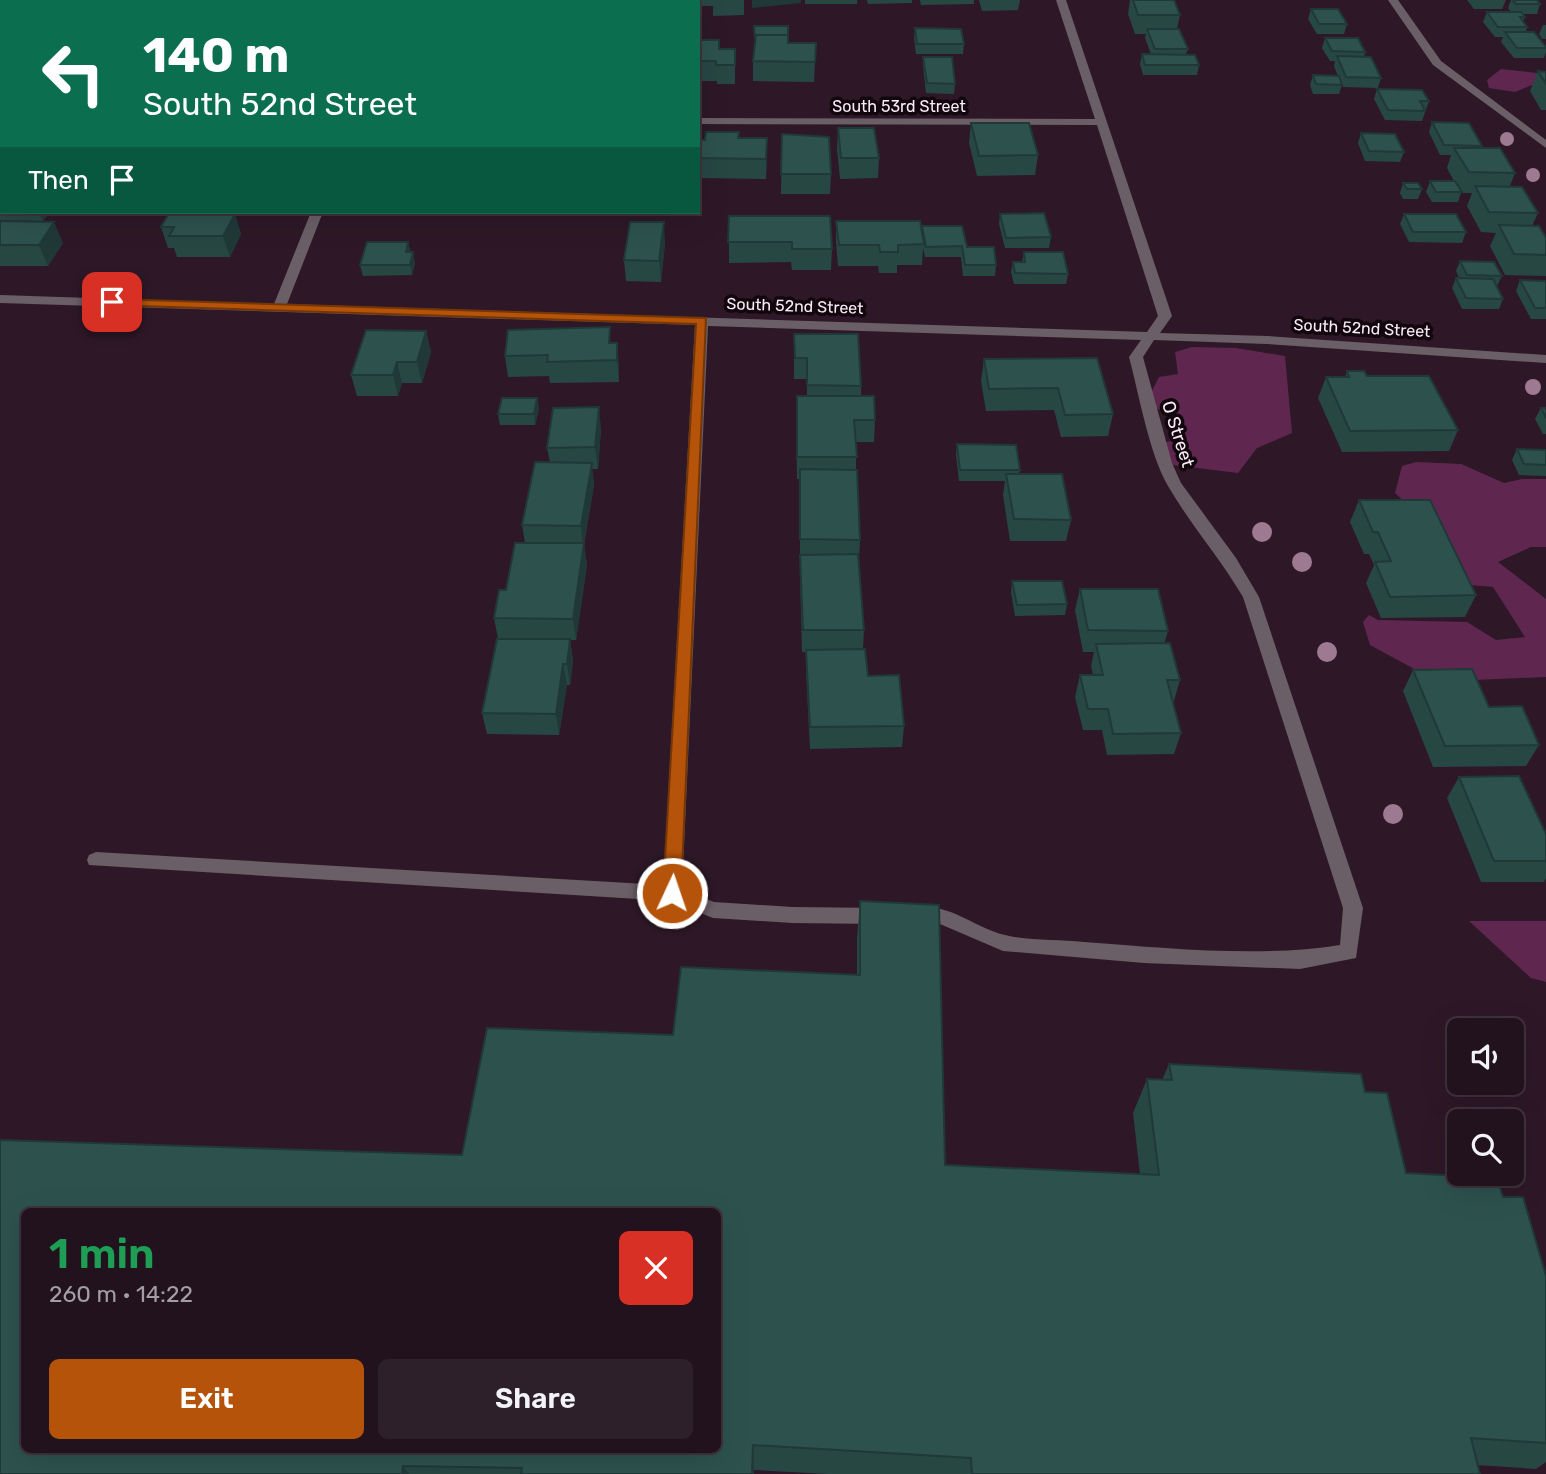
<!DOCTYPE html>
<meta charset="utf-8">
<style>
:root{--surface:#22121d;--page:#2e202a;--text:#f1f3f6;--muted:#a29ea4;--line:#3f323b;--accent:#b45309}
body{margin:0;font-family:Rubik,sans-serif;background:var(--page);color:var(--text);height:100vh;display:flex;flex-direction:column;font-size:26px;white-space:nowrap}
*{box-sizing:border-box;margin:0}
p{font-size:23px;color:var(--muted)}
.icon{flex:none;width:38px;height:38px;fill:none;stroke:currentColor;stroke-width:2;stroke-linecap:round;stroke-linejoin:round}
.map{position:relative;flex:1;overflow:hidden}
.panel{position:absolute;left:21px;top:1208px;width:700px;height:245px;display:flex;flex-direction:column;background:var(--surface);border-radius:10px;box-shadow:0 7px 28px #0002,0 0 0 2px var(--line)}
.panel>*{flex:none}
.banner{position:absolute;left:0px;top:0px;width:700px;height:214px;box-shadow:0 7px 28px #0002,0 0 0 2px var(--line);background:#0b6e4f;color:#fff;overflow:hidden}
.controls{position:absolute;left:1447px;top:1018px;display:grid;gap:14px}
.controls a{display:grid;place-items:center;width:77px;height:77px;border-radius:10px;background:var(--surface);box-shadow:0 7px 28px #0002,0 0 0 2px var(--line);font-size:35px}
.pin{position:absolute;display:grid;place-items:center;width:60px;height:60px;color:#fff;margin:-30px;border-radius:14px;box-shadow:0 4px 10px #0006}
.me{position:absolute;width:77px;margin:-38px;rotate:3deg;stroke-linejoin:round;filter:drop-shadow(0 0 5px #0008)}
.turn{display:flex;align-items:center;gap:24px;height:147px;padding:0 28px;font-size:32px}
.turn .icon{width:91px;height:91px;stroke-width:2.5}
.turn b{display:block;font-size:49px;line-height:60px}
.then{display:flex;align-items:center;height:66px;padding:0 28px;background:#0003;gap:14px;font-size:26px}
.round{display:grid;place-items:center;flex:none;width:74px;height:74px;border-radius:10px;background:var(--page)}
.headline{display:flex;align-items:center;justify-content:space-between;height:119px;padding:0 28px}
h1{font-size:42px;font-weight:600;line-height:52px;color:#1e9e55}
.button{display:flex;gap:14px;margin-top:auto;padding:14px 28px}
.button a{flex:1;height:80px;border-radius:10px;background:var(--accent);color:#fff;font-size:28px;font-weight:600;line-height:80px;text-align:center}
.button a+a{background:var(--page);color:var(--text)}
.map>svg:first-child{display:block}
.green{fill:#5f274f}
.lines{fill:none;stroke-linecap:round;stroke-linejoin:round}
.minor{fill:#6b5f67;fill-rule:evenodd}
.tree{fill:#9d7a91}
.wall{fill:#274743}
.shaded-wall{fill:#203937}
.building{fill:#2d524e;stroke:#203937;stroke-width:2;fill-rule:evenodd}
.route{fill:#b45309;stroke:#753606;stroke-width:2}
.labels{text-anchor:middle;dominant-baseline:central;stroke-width:7;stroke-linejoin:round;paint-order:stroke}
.far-street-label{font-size:16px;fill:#fbebf5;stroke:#11070d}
.street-label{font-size:18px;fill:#fbebf5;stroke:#11070d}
</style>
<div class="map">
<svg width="1546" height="1474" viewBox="0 0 1546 1474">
<rect width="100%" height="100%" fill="#2e1827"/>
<path class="green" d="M1501,69L1546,74V85H1532L1515,92L1489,88L1487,80Z
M1192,347L1236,348L1285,356L1292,433L1257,448L1238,473L1173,465L1162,444L1177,438L1172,415L1156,408L1151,393L1159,377L1178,374L1175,352Z
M1416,462L1461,464L1504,483L1522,479H1546V547H1531L1498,562L1546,599V677L1474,680L1431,678L1370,645L1363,622L1369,615L1378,620L1467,622L1496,640L1525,637L1493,587L1470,585L1424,520L1395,493L1402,466Z
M1469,921H1546V982L1531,978Z"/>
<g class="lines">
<path class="minor" d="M63,0H73L61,2Z
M394,0H404V2H394Z
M1056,0H1066L1172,316L1160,333L1267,336L1546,355V363L1267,344L1154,340L1143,357L1172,463L1181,483L1236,558L1259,597L1363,908L1356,958L1300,969L1144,963L1003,951L940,924L909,922L906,916L909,910C945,898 972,927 1005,935C1029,941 1059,939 1084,942C1166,948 1260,958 1340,945L1343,908L1243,597C1220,558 1190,524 1168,486C1149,453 1139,394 1129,357L1141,340L708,326L682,889L714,902L792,907L881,908L888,910L891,916L888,922L881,924L792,923L713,918L671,901L89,865L87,860L89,855L96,852L663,885L695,325L0,303V295L274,304L311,212H323L287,304L1147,332L1158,316L1097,125L698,124V118L1095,119Z
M1388,0H1398L1441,61L1546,140V148L1433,65Z
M0,85H2L0,94Z"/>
</g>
<g class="tree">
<circle cx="1507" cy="139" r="7"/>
<circle cx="1533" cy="175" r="7"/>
<circle cx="1533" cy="387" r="8"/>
<circle cx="1262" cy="532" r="10"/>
<circle cx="1302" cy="562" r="10"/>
<circle cx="1327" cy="652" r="10"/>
<circle cx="1393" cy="814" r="10"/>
</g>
<path class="wall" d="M107,0H172L171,2H107Z
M578,0H630L629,2H578Z
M634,0H687L686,2H634Z
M692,0H744V15L713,16V6H698V2H692Z
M805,0H857V4H805Z
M867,0H912V3L868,4Z
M920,0H974V4L921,5Z
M979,0H1020L1018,10L982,11Z
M1130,0H1174L1180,15L1177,29L1188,49L1186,54L1199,65L1197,75H1143L1140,64L1142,54H1151L1145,38L1146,34H1135L1128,14Z
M1467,0H1506L1502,9H1474Z
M1511,0H1537L1540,4L1537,14H1522L1525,17L1523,21L1527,27L1526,32L1546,47V52L1544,58H1514L1501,42L1503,37H1495L1483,22L1487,12H1511L1508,8Z
M1311,9L1347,24L1344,34H1317L1308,19Z
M1543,25H1546V39H1542L1539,34Z
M915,28L964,44L963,54H916L914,38Z
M1325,38L1365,52L1364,57L1381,78L1378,88L1343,87L1342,85L1339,94H1313L1310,85L1313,75L1338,76L1334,66L1335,61H1330L1322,48Z
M698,40L720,49H735V84H717V81H698Z
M788,43H816L814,82L753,81V61Z
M923,57L955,84L954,94L926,93L923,67Z
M1538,71L1546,72V110H1541L1530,91Z
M1377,89L1429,101L1422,121L1385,120L1374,99Z
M1432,122L1482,146L1481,148L1515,173L1510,186L1538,213L1532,226L1546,238V276L1505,275L1490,246L1496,233L1481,232L1467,206L1472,193H1461L1458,202H1432L1426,192L1430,181H1454L1447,168L1451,155H1440L1429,132Z
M971,123L1038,155L1035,175L977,176L969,143Z
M838,128L879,158L878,178L840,179L837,149Z
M1361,133L1404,152L1400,162L1365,161L1358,143Z
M782,134L831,174L830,194H781Z
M739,138H767L766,179L698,178V140Z
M1403,183L1422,189L1418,199H1403L1400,193Z
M0,195H2V212H50L43,221L0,220Z
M235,214L241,234L230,257H177L174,248H168L161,227Z
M1000,214L1051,237L1049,248H1005L999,224Z
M1404,214L1466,232L1462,243L1409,242L1400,224Z
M729,216L832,249L831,270H792L791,262L729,263Z
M0,221L63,243L48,266H0Z
M836,221L922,232V226L967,247L996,265L995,276H963L961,257H925L923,248L922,265H897V273H879L878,266H838L836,242Z
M665,243L661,282L626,281L624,260Z
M1024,252L1068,274L1066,284H1014L1011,272L1013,262H1022Z
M1460,261L1502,276L1497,286L1503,299L1499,309H1462L1452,288L1456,278H1459L1456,271Z
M415,263L412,275L363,276L360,265Z
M1520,280L1546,281V319H1531L1516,291Z
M426,331L431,352L422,383H402L398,396H357L351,375Z
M794,334L861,386V396L875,420L874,442H856V470L860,540L859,561L864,630L863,649L868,676L904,726L902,747L810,749L806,671V652H802L800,577V479H797L796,417L807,396V379H794Z
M611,343L619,365V382L550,383L549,376L508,377L505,356Z
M1097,358L1113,414L1108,436L1061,437L1054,410L986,411L981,381L984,359Z
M1347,371L1367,376L1458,430L1449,451L1342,452L1318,398L1326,377H1345Z
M537,398L539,409L535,425H500L498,414Z
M1541,408H1546V434H1543L1535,419Z
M601,429L598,469H592L594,485L584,545L587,565L576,640H570L573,661L570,685H567L559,735L487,734L482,713L498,639L494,618L506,590L525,543L522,525L550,462L547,448Z
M957,444L1020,470L1019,474L1071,520L1066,541H1010L1003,495L1005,481H959L956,455Z
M1517,449L1546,450V476L1519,475L1512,460Z
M1359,500L1476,595L1465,617L1381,618L1366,583L1374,565L1369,554H1364L1350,522Z
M1012,581L1067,604L1065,615L1015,616L1011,592Z
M1080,589L1168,631L1164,644L1180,680L1174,701H1173L1181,733L1174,754L1107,755L1102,730H1083L1075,697L1080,675H1093L1091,666L1094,652H1083L1075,610Z
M1413,670L1489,707L1539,745L1526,766L1433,767L1403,691Z
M1459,777L1546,834V878L1544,882H1481L1447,798Z
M860,901L945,1165L1140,1174L1133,1113L1147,1079L1162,1080L1169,1064L1365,1092L1406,1173L1503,1197L1546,1276V1462L1536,1469L1477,1465L1480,1474H829L754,1470V1474H0L462,1155L673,1035L857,975V939Z"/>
<path class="shaded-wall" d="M158,0H172L171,2H159Z
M752,0H801V3L752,8Z
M767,138V159L766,179V159Z
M39,212H50L43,221Z
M235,214L241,234L230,257L223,236Z
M54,222L63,243L48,266L39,245Z
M664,222L665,243L661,282L659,261Z
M408,242L411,252H406Z
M413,252L415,263L412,275L410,265Z
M426,331L431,352L422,383L417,362Z
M617,343L619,365V382L617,360Z
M397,362L402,383L398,396L393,375Z
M537,398L539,409L535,425L534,414Z
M599,407L601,429L598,469L595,447Z
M592,463L594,485L584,545L587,565L576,640L573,619L583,547L581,526Z
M570,639L573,661L570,685L567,664Z
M563,664L567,685L559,735L556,714Z
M753,1445L754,1474H752Z
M403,1466L409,1474H402Z"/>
<path class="building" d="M284,0H322L321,2H283Z
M463,0H491V1H504L462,2Z
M1133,0H1174L1180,15H1138Z
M1513,0H1537L1540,4H1516Z
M1311,9H1338L1347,24H1319Z
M1487,12H1521L1525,17H1520L1527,27H1498Z
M754,26H788V35H756L755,39Z
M915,28L961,29L964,44H917Z
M1147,29H1179L1188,49H1155Z
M1505,32H1534L1546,47V48H1517Z
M756,35H788V43H816L815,62L753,61Z
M1325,38H1358L1365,52L1332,51Z
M698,40H719V49H735V65H716V61H698Z
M1142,54L1195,55L1199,65H1145Z
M1337,56L1371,57L1381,78L1346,77Z
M923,57H952L955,84L927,83Z
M1538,71L1546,72V84Z
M1313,75L1339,76L1342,85L1316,84Z
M1377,89L1422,90L1429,101H1420L1425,111L1388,110Z
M1432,122L1469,123L1482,146L1444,145Z
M971,123H1029L1038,155L979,156Z
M838,128H874L879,158H841Z
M706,132H739L738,138H767L766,159L698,158V140H705Z
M1361,133L1395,134L1404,152L1369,151Z
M782,134L829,137L831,174H781Z
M1454,148H1500L1515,173L1469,172Z
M1430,181H1455L1462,192H1436Z
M1403,183H1418L1422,189H1407Z
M1475,186L1522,187L1538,213L1489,212Z
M0,195H2V210H0Z
M169,213L235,214L223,236H169L174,227H161Z
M1044,213L1051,237L1006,238L1000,214Z
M1404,214H1456L1466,232H1413Z
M729,216H830L832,249H792V242H728Z
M0,221L54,222L39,245H0Z
M836,221H920L924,244L898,245V252H880L879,245H839Z
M630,222H664L659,261L624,260Z
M1499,225L1539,226L1546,238V255L1514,254Z
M922,226H962L967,247H994L996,265H965L962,246L926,247Z
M367,242H408L406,252H413L410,265H360Z
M1024,252H1063L1068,274L1015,273L1013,262H1025Z
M1460,261L1494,262L1502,276L1467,275Z
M1456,278L1493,279L1503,299L1466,298Z
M1520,280L1546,281V308H1535Z
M610,327L609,343H617V360L547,362L548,355L505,356L508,330Z
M366,330L426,331L417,362H397L393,375H351Z
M794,334H858L861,386L807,385V358H795Z
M1097,358L1113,414L1065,415L1058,388L989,389L984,359Z
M1347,371H1364L1367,376H1429L1458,430L1350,431L1326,377H1349Z
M797,396H874L875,420H854L857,457H797Z
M502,398H537L534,414H498Z
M599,407L595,447L547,448L553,408Z
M1541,408H1546V418Z
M957,444L1016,445L1020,470H960Z
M1517,449L1546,450V465L1524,464Z
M535,462L592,463L581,526L522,525Z
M800,469L857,470L860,540L800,539Z
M1006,474H1062L1071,520L1014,519Z
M1359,500H1430L1476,595L1390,597L1375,562L1391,561L1378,532H1373Z
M515,543H584L573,619L494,618L499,590H506Z
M858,554L864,630H803L800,555Z
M1012,581H1062L1067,604L1017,605Z
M1080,589H1158L1168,631L1088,630Z
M497,639H570L567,664H563L556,714L482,713Z
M1170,643L1180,680H1167L1181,733L1113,734L1108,709H1088L1080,675H1103L1096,644Z
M865,649L868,676L899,675L904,726L810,727L806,650Z
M1472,669L1489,707L1522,706L1539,745L1445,746L1413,670Z
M1519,776L1546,834V861H1494L1459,777Z
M860,901L939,905L945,1165L1159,1175L1147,1079L1172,1080L1169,1064L1361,1074L1365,1092L1387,1093L1406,1173L1497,1178L1503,1197H1523L1546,1276V1443L1471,1438L1480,1474H972L971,1458L753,1445L752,1474H521L522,1468L403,1466L402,1474H0V1140L462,1155L487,1028L673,1035L681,967L860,975ZM24,1211H718V1449H24Z"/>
<path class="route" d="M112,299L706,318L681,893L678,898L672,900L666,898L663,893L696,324L107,305L106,302Z"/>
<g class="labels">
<g class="far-street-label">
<text x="899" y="106">South 53rd Street</text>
<text transform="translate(795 306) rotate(2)">South 52nd Street</text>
<text transform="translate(1362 328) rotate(3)">South 52nd Street</text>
</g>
<g class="street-label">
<text transform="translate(1178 434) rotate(72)">O Street</text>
</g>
</g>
</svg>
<div class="controls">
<a><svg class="icon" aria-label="sound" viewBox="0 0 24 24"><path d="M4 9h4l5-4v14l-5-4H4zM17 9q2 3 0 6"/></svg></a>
<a><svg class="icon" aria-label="search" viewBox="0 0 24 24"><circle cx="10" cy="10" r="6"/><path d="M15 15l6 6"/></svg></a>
</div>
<div class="pin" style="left:112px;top:302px;background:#d93025"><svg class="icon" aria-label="arrive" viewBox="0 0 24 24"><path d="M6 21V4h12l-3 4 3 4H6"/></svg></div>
<svg class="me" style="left:672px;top:893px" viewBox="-20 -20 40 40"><circle r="17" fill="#b45309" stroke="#fff" stroke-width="3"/><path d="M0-11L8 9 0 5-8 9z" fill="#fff"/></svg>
<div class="banner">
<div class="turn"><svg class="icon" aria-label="left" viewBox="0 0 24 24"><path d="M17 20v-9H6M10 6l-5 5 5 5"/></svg><div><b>140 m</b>South 52nd Street</div></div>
<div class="then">Then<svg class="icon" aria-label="arrive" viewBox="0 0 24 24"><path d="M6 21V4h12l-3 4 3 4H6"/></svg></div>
</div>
<section class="panel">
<div class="headline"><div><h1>1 min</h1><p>260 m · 14:22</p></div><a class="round" style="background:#d93025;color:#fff"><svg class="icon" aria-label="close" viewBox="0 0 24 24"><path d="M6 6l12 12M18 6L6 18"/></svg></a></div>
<div class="button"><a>Exit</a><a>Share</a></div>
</section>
</div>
